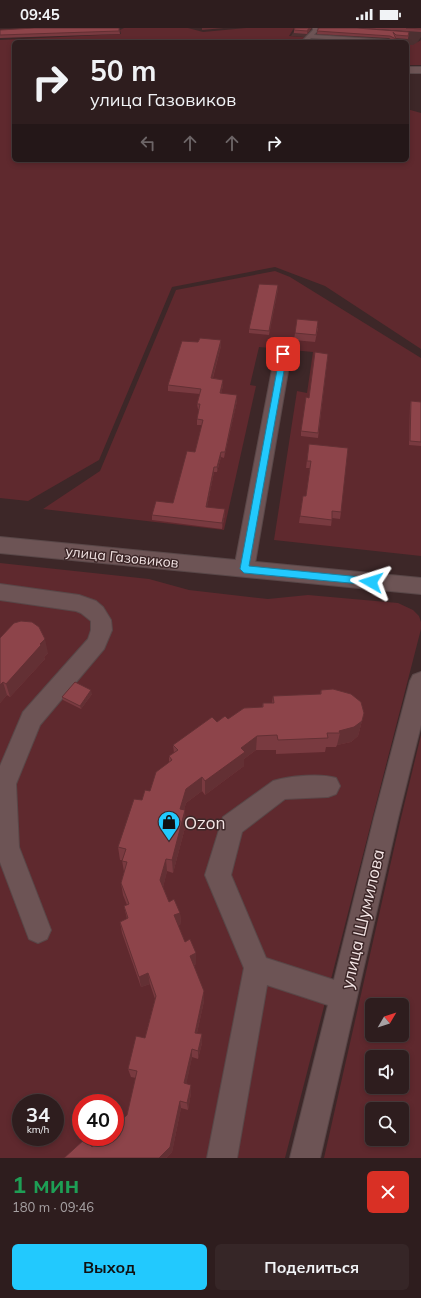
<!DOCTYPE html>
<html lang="ru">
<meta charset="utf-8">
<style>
:root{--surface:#2e1d1e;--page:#362627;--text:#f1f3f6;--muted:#a7a2a4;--line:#493b3c;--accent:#22c9fe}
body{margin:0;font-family:Mulish,sans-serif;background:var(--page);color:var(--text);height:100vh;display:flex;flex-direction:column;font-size:15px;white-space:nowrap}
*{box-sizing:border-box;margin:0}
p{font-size:13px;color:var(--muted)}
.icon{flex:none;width:22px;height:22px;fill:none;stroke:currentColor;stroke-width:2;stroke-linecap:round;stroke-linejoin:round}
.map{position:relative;height:1130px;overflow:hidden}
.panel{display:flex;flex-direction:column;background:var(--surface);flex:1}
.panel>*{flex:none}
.guide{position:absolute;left:12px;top:12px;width:397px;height:122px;border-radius:6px;box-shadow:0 2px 6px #0003,0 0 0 1px var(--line);background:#2e1d1e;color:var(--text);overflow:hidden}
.needle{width:26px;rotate:51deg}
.tools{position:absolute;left:365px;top:970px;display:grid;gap:8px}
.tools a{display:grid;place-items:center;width:44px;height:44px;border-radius:6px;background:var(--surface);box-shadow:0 2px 6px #0003,0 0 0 1px var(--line);font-size:20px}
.speed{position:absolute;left:12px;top:1066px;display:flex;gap:8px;font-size:20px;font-weight:700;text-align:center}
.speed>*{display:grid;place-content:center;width:52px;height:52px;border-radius:50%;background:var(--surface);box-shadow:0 2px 6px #0003,0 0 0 1px var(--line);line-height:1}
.speed small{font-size:10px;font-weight:400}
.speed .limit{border:6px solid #d22;background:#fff;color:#111}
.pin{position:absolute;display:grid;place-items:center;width:34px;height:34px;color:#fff;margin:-17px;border-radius:8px;box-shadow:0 2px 6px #0006}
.me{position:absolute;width:44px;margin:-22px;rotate:276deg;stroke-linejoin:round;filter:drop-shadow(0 0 3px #0008)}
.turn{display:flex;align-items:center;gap:14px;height:84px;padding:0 12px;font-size:18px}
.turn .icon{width:52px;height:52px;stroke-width:2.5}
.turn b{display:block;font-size:28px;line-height:34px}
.lanes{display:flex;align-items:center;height:38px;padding:0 12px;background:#0003;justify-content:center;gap:20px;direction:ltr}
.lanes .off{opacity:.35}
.round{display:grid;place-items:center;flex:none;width:42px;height:42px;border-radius:6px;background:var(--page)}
.summary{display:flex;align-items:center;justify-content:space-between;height:68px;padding:0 12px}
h1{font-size:24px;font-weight:700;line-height:30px;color:#1e9e55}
.primary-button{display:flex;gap:8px;margin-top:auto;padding:8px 12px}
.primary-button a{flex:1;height:46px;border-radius:6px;background:var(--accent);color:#111;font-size:16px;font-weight:700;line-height:46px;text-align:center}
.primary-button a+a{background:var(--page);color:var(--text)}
.status{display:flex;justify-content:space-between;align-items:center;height:28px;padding:0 20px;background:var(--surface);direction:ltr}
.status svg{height:11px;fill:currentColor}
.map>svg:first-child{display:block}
.built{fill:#4c3031}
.green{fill:#5f292e;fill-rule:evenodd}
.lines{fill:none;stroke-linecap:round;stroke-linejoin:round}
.service-casing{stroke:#594748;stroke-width:2}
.minor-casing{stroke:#594748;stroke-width:2}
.tertiary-casing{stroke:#594748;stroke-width:2}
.service{fill:#6d5455;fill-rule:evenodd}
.minor{fill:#6d5455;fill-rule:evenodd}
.tertiary{fill:#6d5455;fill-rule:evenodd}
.wall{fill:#793a40}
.shaded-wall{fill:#633034}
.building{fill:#8d444a;stroke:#633034}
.route{fill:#22c9fe;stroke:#1683a5}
.labels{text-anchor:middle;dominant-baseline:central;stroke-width:3;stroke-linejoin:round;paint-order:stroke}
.street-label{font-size:14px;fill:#f4e5e5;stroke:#3d2728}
.near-poi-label{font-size:17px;fill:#f4e5e5;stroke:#3d2728;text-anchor:start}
.near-street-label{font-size:17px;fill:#f4e5e5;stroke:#3d2728}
</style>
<div class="status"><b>09:45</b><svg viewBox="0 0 49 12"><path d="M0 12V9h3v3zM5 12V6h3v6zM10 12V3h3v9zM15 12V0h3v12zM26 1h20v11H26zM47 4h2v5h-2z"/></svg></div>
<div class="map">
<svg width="421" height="1130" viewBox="0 0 421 1130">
<rect width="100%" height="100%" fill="#3d2728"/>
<path class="built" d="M296,0H421V9L415,18H407V14H362L291,8Z"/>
<path class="green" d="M124,0H188L203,4L246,0H294L289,8L367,14H14V132H407V81L421,85V321L325,258L275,239L172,259L99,432L28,473L0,470V12L121,6L120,2Z
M421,12V37H407V17H413Z
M275,243L290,249L421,330V528L274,512L297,363L307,365L313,324L259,319L250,357L256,358L224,502L43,481L100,443L176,262Z
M0,535L149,551L189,562L268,571L308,567L398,575L413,582L419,588L421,594V601L285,1130H0ZM21,1075H55V1109H21ZM81,1075H115V1109H81Z
M421,707V1130H324L400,794ZM372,977H402V1007H372ZM372,1029H402V1059H372ZM372,1081H402V1111H372Z"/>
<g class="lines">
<g class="service-casing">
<path id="service" d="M313,0H317L318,2L314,7L389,12L392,14H369L311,10L307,14H301L313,2Z"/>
</g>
<g class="minor-casing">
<path id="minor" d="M407,39H421V45H407Z
M283,321L289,323L291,326L254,541L251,546L244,548L237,546L234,541L275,326L277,323Z
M0,556L79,567L96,573L103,579L111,592L112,602L104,621L40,697L16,756L19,819L51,902L47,911L38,915L29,911L0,834V738L23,684L88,611L91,602V593L81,585L76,583L0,572Z
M421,644V697L398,790L320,1130H290L328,977L267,957L237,1130H207L244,940L205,847L223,789L273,753C288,748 321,745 336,750L340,758L336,766L328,769L285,771L242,804L231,847L266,930L334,952L374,790L410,653L413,647Z"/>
</g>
<g class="tertiary-casing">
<path id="tertiary" d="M0,509L421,550V566L0,525Z"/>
</g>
<use href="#service" class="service"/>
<use href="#minor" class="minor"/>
<use href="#tertiary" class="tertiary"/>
</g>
<path class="wall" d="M119,0L120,6L0,10V2Z
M295,0H311L307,6L294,5V2Z
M318,0H357L409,4L408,11L395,10L396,11L395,14L389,10L317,6Z
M362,0H421V4Z
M278,261L269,307L249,305V301Z
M318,300L315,314L294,312L295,305Z
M221,312V318L213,350L223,352V357L221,366L237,367V373L224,430L221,429L217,444H214L207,479L225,486L222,501L152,492V487L173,475L195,424L202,397H197V391L199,381H198L197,376L200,366L168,363V357L198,314Z
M328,326L318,410L301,408V403L309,370Z
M411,373L421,374V418L409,417L410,377Z
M309,416L341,484L340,491L332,490L331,498L299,495L303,468H306L310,440H306Z
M0,610L48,625L44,629L45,631L10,669L7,667L0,675Z
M321,662L364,685L358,708L351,714L337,717L336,719H326L325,724L276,726V722H256L244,731V738L205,767L202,763L186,775L184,782L186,796L173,845L167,843L163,859L169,874L180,885L181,896L178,897L185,914L196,936L194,937L204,973L197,1005L202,1006V1015L198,1031L192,1029L186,1056L191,1065L188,1082L181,1080L172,1124L166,1130H64L92,1119L127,1087L136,1050L131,1049L128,1041L145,1010L155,971L150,956L141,959L122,905L120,894L127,891L124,878L127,877L123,867L121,855L124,844L122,832H120L118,819L142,772L150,763L169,734V728L174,725L173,717L217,694L228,691L262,679L263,675H272L273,668L320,666Z
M92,666L81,681L63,672L62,669Z"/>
<path class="shaded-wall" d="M202,0H224L202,2Z
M309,0H311L307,6V3Z
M278,257V261L269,307V303Z
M221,312V318L211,356V350Z
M223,352V357L220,371V365Z
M237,367V373L224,430L225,424Z
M221,424V429L217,444V439Z
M214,439V444L206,484V479Z
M225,481V486L222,501V495Z
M45,611L48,625L44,629L45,631L10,669L6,656Z
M3,654L7,667L0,675V657Z
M91,662L92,666L81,681L80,678Z
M364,685L358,708L351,714L337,717L340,705L339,703Z
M257,708L256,722L244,731V738L205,767V753L241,720Z
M202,749V763L186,775L181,794L180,781L186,761Z
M185,782L186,796L173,845L172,832Z
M166,831L167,843L162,864L160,852Z
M180,885L181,896L175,898L174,887Z
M196,925V936L191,938L190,928Z
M148,945L150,956L141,959L139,949Z
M204,963V973L195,1014V1005Z
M202,1006V1015L198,1031V1023Z
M192,1021V1029L185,1063L184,1055Z
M191,1057V1065L188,1082L187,1075Z
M180,1073L181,1080L172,1124L166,1130H159Z"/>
<path class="building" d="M34,0H119V3L0,7V2Z
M295,0H309L307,3L294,2Z
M319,0H357L409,4L408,8L396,7L393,4L396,11L390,8L317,3Z
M406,0H421V1Z
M259,256L278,257L269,303L249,301Z
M297,291L318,293L316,307L295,305Z
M200,310L221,312L211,350L223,352L220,365L237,367L225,424H221L217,439H214L206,479L225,481L222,495L152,487L156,473L173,475L187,423L195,424L203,392L197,391L200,376H197L201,361L168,357L182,313L198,314Z
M315,324L328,326L318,405L301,403L306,369L309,370Z
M411,373L421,374V414L410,413Z
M309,416L348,420L341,484L332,483V492L300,488L303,468H306L311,433H307Z
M21,593L32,594L39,599L45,611L40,616L41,617L6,656L3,654L0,657V610L14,595Z
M75,654L91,662L80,678L62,669Z
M333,661L351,666L361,674L364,685L362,693L354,699L339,703L340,705H327L328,710L278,712L277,707L257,708L241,720L245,724L205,753L202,749L186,761L180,781L185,782L172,832L166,831L160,852L169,874L174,871L180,885L174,887L185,914L190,911L196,925L190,928L204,963L195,1005L202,1006L198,1023L192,1021L184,1055L191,1057L187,1075L180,1073L170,1119L159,1130H64L86,1110L92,1119L103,1109H115V1098L127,1087L137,1043L128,1041L136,1008L145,1010L156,968L148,945L139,949L120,894L128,890L124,878L129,876L121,855L127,834L122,833L126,821L118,819L134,771L142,772L145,762L150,763L156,744L172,732L169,728L178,722L173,717L212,689L217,694L225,688L228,691L244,680L263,679V675H274L273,668L321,666V662Z"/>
<path class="route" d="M283,324L287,326L249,538L371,550L375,554L374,556L371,557L244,545L240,541L280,326Z"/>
<defs>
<g id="shop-pin" transform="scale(1.15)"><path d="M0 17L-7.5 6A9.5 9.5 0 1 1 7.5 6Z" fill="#22c9fe" stroke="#3d2728"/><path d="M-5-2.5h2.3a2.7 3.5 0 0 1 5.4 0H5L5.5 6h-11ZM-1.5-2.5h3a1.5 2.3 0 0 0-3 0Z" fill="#111"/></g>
</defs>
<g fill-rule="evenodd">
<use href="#shop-pin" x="169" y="794"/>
</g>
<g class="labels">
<g class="street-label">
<text transform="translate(122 529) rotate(6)">улица Газовиков</text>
</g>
<g class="near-poi-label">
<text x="184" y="794">Ozon</text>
</g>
<g class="near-street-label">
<text transform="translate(362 891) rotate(-77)">улица Шумилова</text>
</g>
</g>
</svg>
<div class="tools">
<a><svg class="needle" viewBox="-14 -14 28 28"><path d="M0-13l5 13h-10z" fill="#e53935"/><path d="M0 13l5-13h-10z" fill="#a7a2a4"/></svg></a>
<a><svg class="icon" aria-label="sound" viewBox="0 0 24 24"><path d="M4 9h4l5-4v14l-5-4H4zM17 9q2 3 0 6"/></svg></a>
<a><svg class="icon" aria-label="search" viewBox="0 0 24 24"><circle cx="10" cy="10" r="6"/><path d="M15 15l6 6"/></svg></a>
</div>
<div class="speed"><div>34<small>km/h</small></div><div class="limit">40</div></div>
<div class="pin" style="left:283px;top:326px;background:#d93025"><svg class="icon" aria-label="arrive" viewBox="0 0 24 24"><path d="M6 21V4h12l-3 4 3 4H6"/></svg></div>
<svg class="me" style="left:371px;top:554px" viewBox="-20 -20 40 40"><path d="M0-17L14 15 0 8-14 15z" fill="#22c9fe" stroke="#fff" stroke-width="4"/></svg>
<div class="guide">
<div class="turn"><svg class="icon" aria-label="right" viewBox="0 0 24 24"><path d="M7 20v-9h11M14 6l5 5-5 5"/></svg><div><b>50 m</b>улица Газовиков</div></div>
<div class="lanes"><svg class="icon off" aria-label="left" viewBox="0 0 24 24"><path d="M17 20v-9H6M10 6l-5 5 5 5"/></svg><svg class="icon off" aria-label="ahead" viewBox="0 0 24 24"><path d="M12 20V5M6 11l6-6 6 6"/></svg><svg class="icon off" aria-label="ahead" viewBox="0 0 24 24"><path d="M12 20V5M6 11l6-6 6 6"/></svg><svg class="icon" aria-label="right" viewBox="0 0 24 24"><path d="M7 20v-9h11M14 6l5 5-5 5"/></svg></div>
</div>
</div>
<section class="panel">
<div class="summary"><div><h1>1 мин</h1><p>180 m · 09:46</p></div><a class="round" style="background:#d93025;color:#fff"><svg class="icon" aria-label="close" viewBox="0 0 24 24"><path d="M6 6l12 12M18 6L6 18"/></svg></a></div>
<div class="primary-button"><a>Выход</a><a>Поделиться</a></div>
</section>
